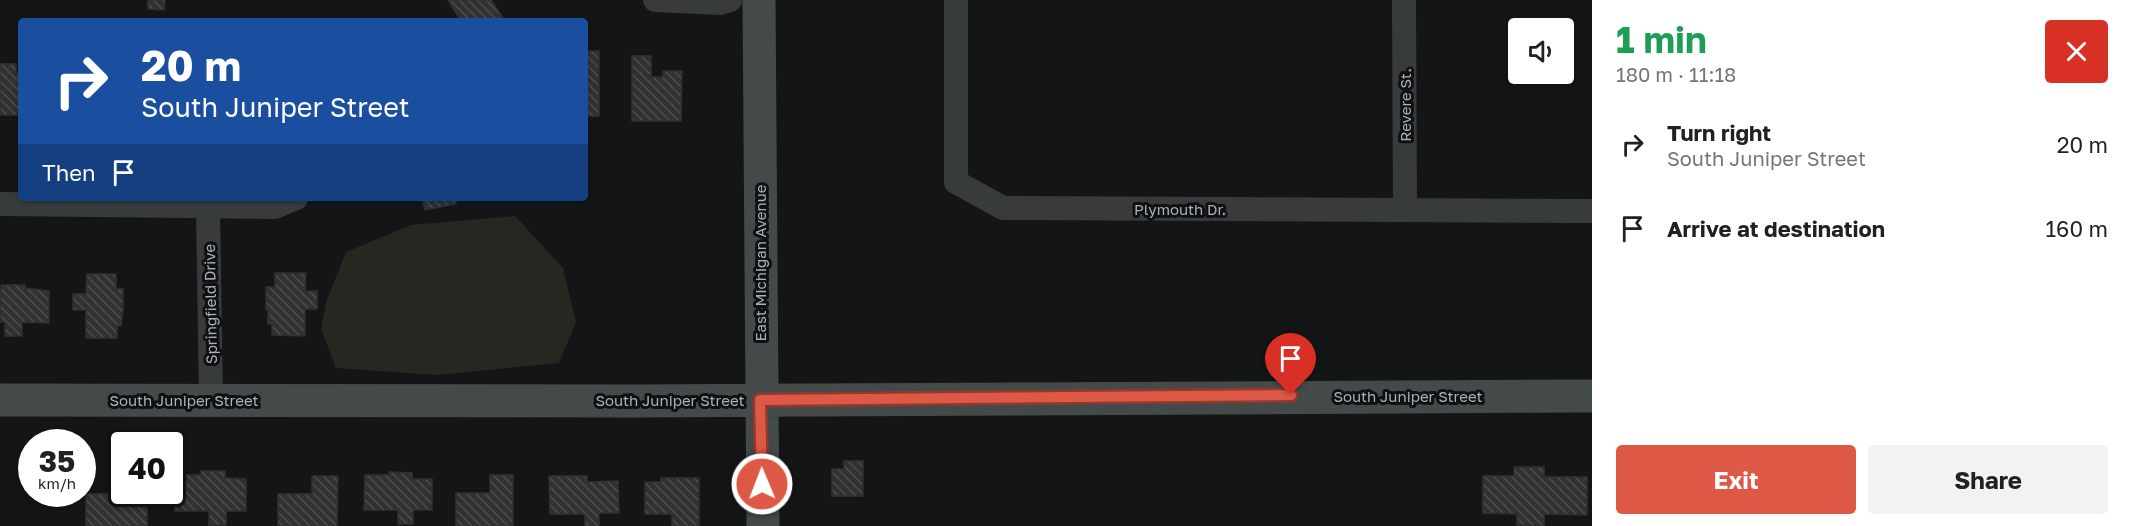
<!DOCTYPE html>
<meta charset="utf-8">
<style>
:root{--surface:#fff;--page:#f2f2f2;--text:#202124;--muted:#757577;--accent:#dd5945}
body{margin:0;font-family:"Golos Text",sans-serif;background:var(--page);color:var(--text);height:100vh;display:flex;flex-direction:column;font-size:22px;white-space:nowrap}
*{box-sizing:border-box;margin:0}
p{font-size:20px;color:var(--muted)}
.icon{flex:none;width:33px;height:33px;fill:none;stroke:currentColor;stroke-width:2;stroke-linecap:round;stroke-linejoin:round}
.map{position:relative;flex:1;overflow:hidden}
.drawer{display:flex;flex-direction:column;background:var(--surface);width:540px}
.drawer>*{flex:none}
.top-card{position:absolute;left:18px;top:18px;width:570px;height:183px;border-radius:6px;box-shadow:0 2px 4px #0004;background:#1a4fa0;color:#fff;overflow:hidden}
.fabs{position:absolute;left:1508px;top:18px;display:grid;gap:12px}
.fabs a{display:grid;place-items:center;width:66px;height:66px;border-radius:6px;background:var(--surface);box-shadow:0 2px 4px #0004;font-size:30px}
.speed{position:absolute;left:18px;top:429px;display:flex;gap:12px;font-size:30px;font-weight:700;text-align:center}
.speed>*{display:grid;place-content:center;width:78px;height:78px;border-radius:50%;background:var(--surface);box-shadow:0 2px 4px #0004;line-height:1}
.speed small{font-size:15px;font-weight:400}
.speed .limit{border:3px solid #111;border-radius:9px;background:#fff;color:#111}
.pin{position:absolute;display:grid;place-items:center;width:51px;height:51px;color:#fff;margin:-62px -26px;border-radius:50% 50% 50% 0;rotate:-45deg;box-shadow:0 0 6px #0007}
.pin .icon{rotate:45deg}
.me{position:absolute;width:66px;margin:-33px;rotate:359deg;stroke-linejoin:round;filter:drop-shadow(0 0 4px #0008)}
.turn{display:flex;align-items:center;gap:21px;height:126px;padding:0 24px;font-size:27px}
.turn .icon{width:78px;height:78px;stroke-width:2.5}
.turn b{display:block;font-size:42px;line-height:51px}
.then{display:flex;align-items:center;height:57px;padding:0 24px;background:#0003;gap:12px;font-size:22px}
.round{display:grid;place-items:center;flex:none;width:63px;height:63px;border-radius:6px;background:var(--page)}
.headline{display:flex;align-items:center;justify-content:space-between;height:102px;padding:0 24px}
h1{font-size:36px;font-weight:700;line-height:45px;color:#1e9e55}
.button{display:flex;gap:12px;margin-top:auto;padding:12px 24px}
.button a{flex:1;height:69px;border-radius:6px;background:var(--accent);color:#fff;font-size:24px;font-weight:700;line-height:69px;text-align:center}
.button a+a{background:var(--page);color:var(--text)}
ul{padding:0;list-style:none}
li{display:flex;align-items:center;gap:18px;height:84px;padding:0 24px}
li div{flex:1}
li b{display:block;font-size:22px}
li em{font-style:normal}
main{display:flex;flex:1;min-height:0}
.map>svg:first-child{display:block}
.green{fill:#242821}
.building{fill:url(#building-back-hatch);stroke:#2f3032;stroke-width:1.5}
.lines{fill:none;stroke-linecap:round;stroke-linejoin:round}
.street{stroke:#383b3c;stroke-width:24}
.secondary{stroke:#44494a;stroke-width:33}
.route-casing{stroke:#903a2d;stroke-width:15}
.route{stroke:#dd5945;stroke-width:10}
.labels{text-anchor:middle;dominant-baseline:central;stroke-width:6;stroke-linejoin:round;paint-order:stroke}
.street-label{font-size:15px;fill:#a8b2b5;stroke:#0f1011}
</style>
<main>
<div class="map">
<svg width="1592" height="526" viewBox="0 0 1592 526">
<defs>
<pattern id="building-back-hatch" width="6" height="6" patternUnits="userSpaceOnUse" patternTransform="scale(1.5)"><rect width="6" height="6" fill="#2f3132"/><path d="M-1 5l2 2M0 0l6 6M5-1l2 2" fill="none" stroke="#4a4c4d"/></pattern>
</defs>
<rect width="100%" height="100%" fill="#141516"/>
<path class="green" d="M515,216L563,268L576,322L559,363L437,375L336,368L321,329L326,302L346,252L411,225Z"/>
<path class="building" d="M148,0H165L164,10L148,9Z
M448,0H491L505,21H461Z
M585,51H599V116H585Z
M632,56H651V77H663V71H682L681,121H632Z
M0,64H16V73H21V115H0Z
M422,198H455L456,204L425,210Z
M275,273H306L305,291H317V309H305V336L272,335V324H268V310H266V287H275Z
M87,274H116V289H123V311L121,326H117V338H86V310H73V294H86Z
M1,285H25V288L49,291V323L22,322V336H5V322H0Z
M844,461H863V496H832V469H844Z
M1514,467H1544V477H1587V515L1544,514V526L1517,525V514L1483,513V476H1514Z
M201,471H225V478L246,479V511H226V525H209V511H175V475H201Z
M389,472L412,473V479H432V510H413V524H398V510H364L365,475H389Z
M490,475H513V526H456V493H490Z
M312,476H338L337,526H278V494H312Z
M549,476H587V482L618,481L619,513H599V526H585V514H550Z
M661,478H699V526H672V514H645V482H661Z
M86,494H147V526H86Z"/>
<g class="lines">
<path class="street" d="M655,0L720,3L730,0
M956,0V182L1003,208L1592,211
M1404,0L1405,210
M0,204L275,207L296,198
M208,208L211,400"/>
<path class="secondary" d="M759,0L763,526
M0,400L634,401L1592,396"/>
</g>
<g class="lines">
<g class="route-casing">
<path id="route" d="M762,484L760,400L1291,395"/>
</g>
<use href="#route" class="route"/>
</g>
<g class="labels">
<g class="street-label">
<text transform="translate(1405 105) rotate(-90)">Revere St.</text>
<text x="1180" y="209">Plymouth Dr.</text>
<text transform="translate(760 263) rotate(-90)">East Michigan Avenue</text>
<text transform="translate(210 304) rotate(-91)">Springfield Drive</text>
<text x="1408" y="396">South Juniper Street</text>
<text x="184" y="400">South Juniper Street</text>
<text x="670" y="400">South Juniper Street</text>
</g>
</g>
</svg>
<div class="fabs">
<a><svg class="icon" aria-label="sound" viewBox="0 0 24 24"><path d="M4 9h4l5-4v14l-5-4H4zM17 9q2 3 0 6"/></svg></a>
</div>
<div class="speed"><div>35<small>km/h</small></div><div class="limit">40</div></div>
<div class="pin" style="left:1291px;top:395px;background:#d93025"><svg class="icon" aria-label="arrive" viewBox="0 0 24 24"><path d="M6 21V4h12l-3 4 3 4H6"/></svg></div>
<svg class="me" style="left:762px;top:484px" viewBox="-20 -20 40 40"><circle r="17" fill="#dd5945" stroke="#fff" stroke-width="3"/><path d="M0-11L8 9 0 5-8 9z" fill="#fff"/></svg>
<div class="top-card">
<div class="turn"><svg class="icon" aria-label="right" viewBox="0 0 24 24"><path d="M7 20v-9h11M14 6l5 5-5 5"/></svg><div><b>20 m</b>South Juniper Street</div></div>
<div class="then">Then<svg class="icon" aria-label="arrive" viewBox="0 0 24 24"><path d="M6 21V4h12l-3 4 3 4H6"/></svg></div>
</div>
</div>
<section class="drawer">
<div class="headline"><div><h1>1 min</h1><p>180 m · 11:18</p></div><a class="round" style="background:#d93025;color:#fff"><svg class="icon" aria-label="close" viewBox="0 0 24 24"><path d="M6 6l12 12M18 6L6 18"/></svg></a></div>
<ul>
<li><svg class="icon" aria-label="right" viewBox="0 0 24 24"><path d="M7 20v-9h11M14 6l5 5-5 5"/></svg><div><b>Turn right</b><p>South Juniper Street</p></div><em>20 m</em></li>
<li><svg class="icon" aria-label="arrive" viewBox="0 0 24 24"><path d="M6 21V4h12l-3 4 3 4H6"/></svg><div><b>Arrive at destination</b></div><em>160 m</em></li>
</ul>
<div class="button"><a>Exit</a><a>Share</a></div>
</section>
</main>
